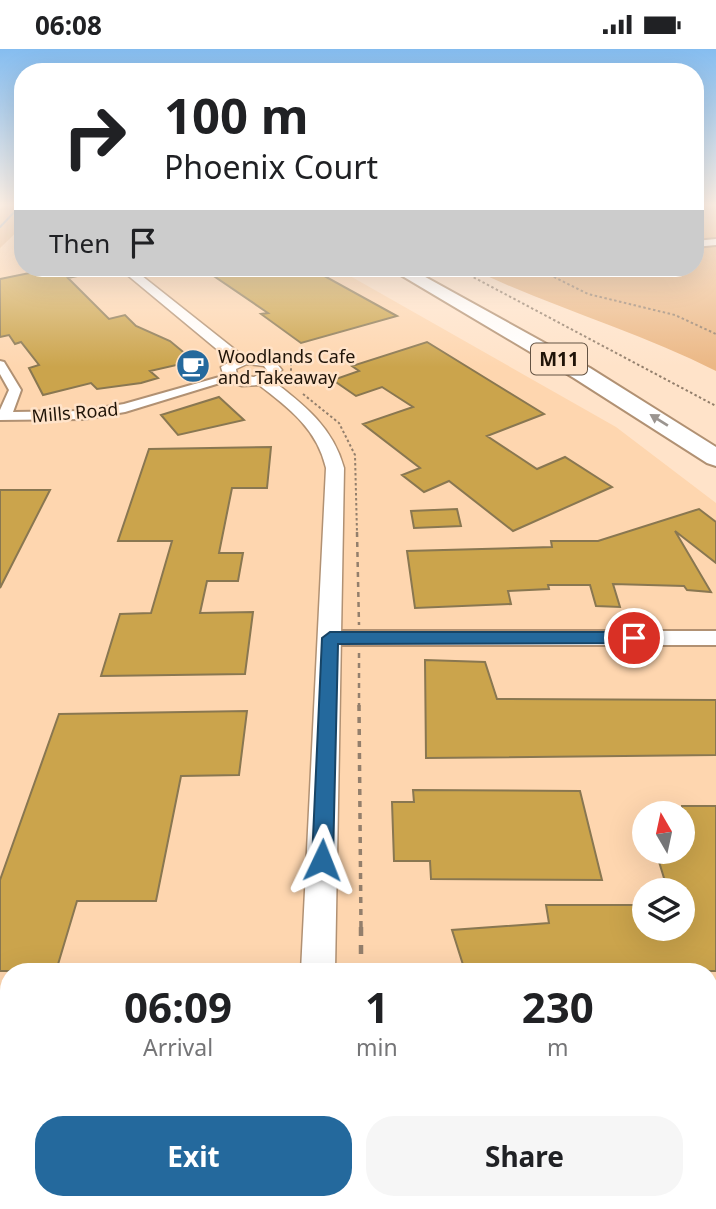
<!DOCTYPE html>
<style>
:root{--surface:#fff;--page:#f6f6f6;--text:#202124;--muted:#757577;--accent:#24699d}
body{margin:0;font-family:"Noto Sans",sans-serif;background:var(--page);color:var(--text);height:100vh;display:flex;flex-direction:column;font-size:26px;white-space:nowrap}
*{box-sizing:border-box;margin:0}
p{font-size:23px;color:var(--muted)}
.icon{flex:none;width:38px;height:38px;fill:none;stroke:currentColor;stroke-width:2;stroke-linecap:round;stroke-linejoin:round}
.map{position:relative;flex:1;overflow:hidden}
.side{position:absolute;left:0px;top:914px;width:718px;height:247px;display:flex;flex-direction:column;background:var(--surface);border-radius:28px 28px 0 0;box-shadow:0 7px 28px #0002}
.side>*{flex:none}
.guide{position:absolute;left:14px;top:14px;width:690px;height:214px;border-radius:28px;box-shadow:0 7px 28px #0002;background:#fff;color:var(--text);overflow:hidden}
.needle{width:46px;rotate:351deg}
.controls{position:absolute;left:632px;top:752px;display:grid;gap:14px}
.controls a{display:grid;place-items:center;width:63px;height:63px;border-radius:50%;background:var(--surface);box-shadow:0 7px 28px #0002;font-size:35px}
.pin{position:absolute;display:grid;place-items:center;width:60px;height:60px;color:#fff;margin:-30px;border:4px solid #fff;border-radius:50%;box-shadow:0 2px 7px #0007}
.me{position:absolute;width:77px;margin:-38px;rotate:2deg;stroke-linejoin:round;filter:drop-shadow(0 0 5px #0008)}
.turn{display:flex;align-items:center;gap:24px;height:147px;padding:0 35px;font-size:32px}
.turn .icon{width:91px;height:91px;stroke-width:2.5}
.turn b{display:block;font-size:49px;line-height:60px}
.then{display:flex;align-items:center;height:66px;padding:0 35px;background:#0003;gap:14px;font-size:26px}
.eta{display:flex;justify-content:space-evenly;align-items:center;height:119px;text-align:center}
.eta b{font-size:42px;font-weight:700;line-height:49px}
.cta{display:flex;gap:14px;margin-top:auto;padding:14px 35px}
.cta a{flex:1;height:80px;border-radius:28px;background:var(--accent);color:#fff;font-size:28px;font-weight:700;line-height:80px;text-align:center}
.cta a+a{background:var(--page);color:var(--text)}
.status{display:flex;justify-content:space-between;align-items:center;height:49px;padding:0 35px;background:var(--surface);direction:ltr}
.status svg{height:19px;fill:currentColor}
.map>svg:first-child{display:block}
.built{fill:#fed6af;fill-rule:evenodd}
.green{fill:#ebb784}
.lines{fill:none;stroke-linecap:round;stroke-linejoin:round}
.stream{stroke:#7094b4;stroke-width:2}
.building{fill:#cba44c;stroke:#897751;stroke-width:2}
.minor-casing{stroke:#b19173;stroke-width:4}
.tertiary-casing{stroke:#b19173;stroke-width:3}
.motorway-casing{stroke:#b19173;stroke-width:4}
.path-far3{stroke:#937f6c;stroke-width:2;stroke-dasharray:2.5 2.5;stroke-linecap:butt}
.path-far2{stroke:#937f6c;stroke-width:2.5;stroke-dasharray:5 5;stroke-linecap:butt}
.path-far1{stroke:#937f6c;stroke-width:3.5;stroke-dasharray:6 6;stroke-linecap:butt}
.path{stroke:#937f6c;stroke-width:4.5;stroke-dasharray:9 9;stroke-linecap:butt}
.minor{fill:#fff;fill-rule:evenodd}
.tertiary{fill:#fff;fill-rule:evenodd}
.motorway{fill:#fff;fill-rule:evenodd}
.oneway{fill:#9b9590}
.route{fill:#24699d;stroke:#174466;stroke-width:2}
.labels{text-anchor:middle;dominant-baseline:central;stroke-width:5;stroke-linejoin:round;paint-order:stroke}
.far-poi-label{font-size:18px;fill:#201408;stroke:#ffe3c9;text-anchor:start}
.far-street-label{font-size:18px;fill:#201408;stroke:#ffe3c9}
.shield{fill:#ffe3c9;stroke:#635242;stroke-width:2}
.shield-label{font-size:19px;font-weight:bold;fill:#201408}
</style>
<div class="status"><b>06:08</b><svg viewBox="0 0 49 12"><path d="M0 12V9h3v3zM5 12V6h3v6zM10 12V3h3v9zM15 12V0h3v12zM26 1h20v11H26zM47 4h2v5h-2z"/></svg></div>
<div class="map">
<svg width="716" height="1160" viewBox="0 0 716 1160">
<rect width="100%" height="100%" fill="#ffe3c9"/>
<path class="built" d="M0,155H23V219H336L616,378L716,454V1160H0ZM644,765H682V803H644ZM644,842H682V880H644ZM9,922H709V1152H9Z"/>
<path class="green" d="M5,155H23V177L0,199V160Z
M695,155H716V322C637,282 550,258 470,219H695Z"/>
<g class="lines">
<path class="stream" d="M0,178L22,155"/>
</g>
<path class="building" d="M54,219H92V224L68,229L109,270L125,266L136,277L170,292L194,312L150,322L158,329L141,334L97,340L91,334L43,346L29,319L39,316L21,293L15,295L9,286L0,288V230Z
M202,219H310L397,267L301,294L261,265L268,264Z
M427,293L544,365L487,387L537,420L565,408L612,438L513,482L449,432L424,443L402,426L420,419L363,375L413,358L382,338L356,347L333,331L359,322L352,317Z
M219,348L244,371L178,386L161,366Z
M271,398L267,439H232L219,504H243L238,532H207L200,564L253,563L245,625L101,627L120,565L151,564L172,492H118L149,400Z
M0,441H50L0,539Z
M457,460L461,477L414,479L411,462Z
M699,460L716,473V514L675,482L711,543L687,541L684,537L613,535L620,558L596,557L590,536H548L549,540L508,542L511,555L415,559L407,502L552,498L551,492H598Z
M425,611L485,613L497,650L716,651V706L426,709Z
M247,662L239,726L181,727L156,852H77L56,922H0V831L59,665Z
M413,741L580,742L602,831L431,830L430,812H394L392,753H414Z
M682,757H716V922H465L452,881L549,874L546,856H644V880H682V842H668L656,803H682Z"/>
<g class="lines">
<g class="minor-casing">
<path id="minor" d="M716,190V196L695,198V192Z
M0,312L4,313L21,341L13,363L83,362L124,355L230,325L236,329L125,363L83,370L0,371V361L9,341L0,325Z
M330,582H716V596H330L320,589Z"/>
</g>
<g class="tertiary-casing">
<path id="tertiary" d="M119,219H132L243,307L273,310L282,321L272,331C304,356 333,378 344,419L335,922H301L326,419C317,380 290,360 259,336L242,337L225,332L221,318L231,312ZM247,315L264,317L267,321L254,328L237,326L236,320Z
M290,1152H330V1160H290Z"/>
</g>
<g class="motorway-casing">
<path id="motorway" d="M389,219H409L590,319L716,398V417L707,414L574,329Z"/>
</g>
<path class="path-far3" d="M456,219L716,357
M536,219L588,245L675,266L716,285
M283,308L291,315V331L296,338
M303,345L339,374L355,406L357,484"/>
<path class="path-far2" d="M357,483L359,576
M359,604V658"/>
<path class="path-far1" d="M359,656L361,879"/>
<path class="path" d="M361,878V922
M361,1152V1160"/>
<use href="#minor" class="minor"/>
<use href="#tertiary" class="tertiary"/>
<use href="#motorway" class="motorway"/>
</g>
<defs><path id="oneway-solid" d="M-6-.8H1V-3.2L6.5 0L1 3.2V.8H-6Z" transform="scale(1.75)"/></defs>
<use class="oneway" href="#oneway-solid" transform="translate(659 371) rotate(-148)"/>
<linearGradient id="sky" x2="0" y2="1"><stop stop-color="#85bdf0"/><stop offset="0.49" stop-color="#fff2e7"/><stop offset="1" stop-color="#fff2e7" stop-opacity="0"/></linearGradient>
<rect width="716" height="318" fill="url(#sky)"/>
<path class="route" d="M330,583H634L642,589L634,594L338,595L333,811L330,818L322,821L315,818L312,811L322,589Z"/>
<defs>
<g id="cafe-disc" transform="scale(1.75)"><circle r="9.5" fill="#24699d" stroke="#ffe3c9"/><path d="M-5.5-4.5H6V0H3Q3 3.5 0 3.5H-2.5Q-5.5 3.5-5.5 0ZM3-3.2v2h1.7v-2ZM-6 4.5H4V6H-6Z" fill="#fff"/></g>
</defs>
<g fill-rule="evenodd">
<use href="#cafe-disc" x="193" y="317"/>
</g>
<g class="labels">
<g class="far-poi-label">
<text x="218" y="307">Woodlands Cafe<tspan x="218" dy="21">and Takeaway</tspan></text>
</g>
<g class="far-street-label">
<text transform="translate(75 363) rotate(-5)">Mills Road</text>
</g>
<rect class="shield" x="531" y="294.5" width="56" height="31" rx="5"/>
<g class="shield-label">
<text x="559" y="310">M11</text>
</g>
</g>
</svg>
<div class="controls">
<a><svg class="needle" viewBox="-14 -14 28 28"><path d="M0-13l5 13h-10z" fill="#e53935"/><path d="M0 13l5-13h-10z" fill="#757577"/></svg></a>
<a><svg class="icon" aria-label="layers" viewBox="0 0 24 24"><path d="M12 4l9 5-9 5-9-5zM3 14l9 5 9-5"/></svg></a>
</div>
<div class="pin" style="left:634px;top:589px;background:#d93025"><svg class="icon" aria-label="arrive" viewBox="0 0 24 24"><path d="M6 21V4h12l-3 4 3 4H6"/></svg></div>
<svg class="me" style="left:322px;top:811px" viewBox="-20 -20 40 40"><path d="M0-17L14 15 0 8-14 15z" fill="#24699d" stroke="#fff" stroke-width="4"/></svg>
<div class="guide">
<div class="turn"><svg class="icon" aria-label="right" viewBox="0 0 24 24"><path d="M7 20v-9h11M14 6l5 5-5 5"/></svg><div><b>100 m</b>Phoenix Court</div></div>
<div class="then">Then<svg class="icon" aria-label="arrive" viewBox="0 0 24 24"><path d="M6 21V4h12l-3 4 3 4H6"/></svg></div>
</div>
<section class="side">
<div class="eta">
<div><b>06:09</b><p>Arrival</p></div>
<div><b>1</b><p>min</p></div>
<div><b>230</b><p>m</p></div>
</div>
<div class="cta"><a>Exit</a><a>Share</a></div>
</section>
</div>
